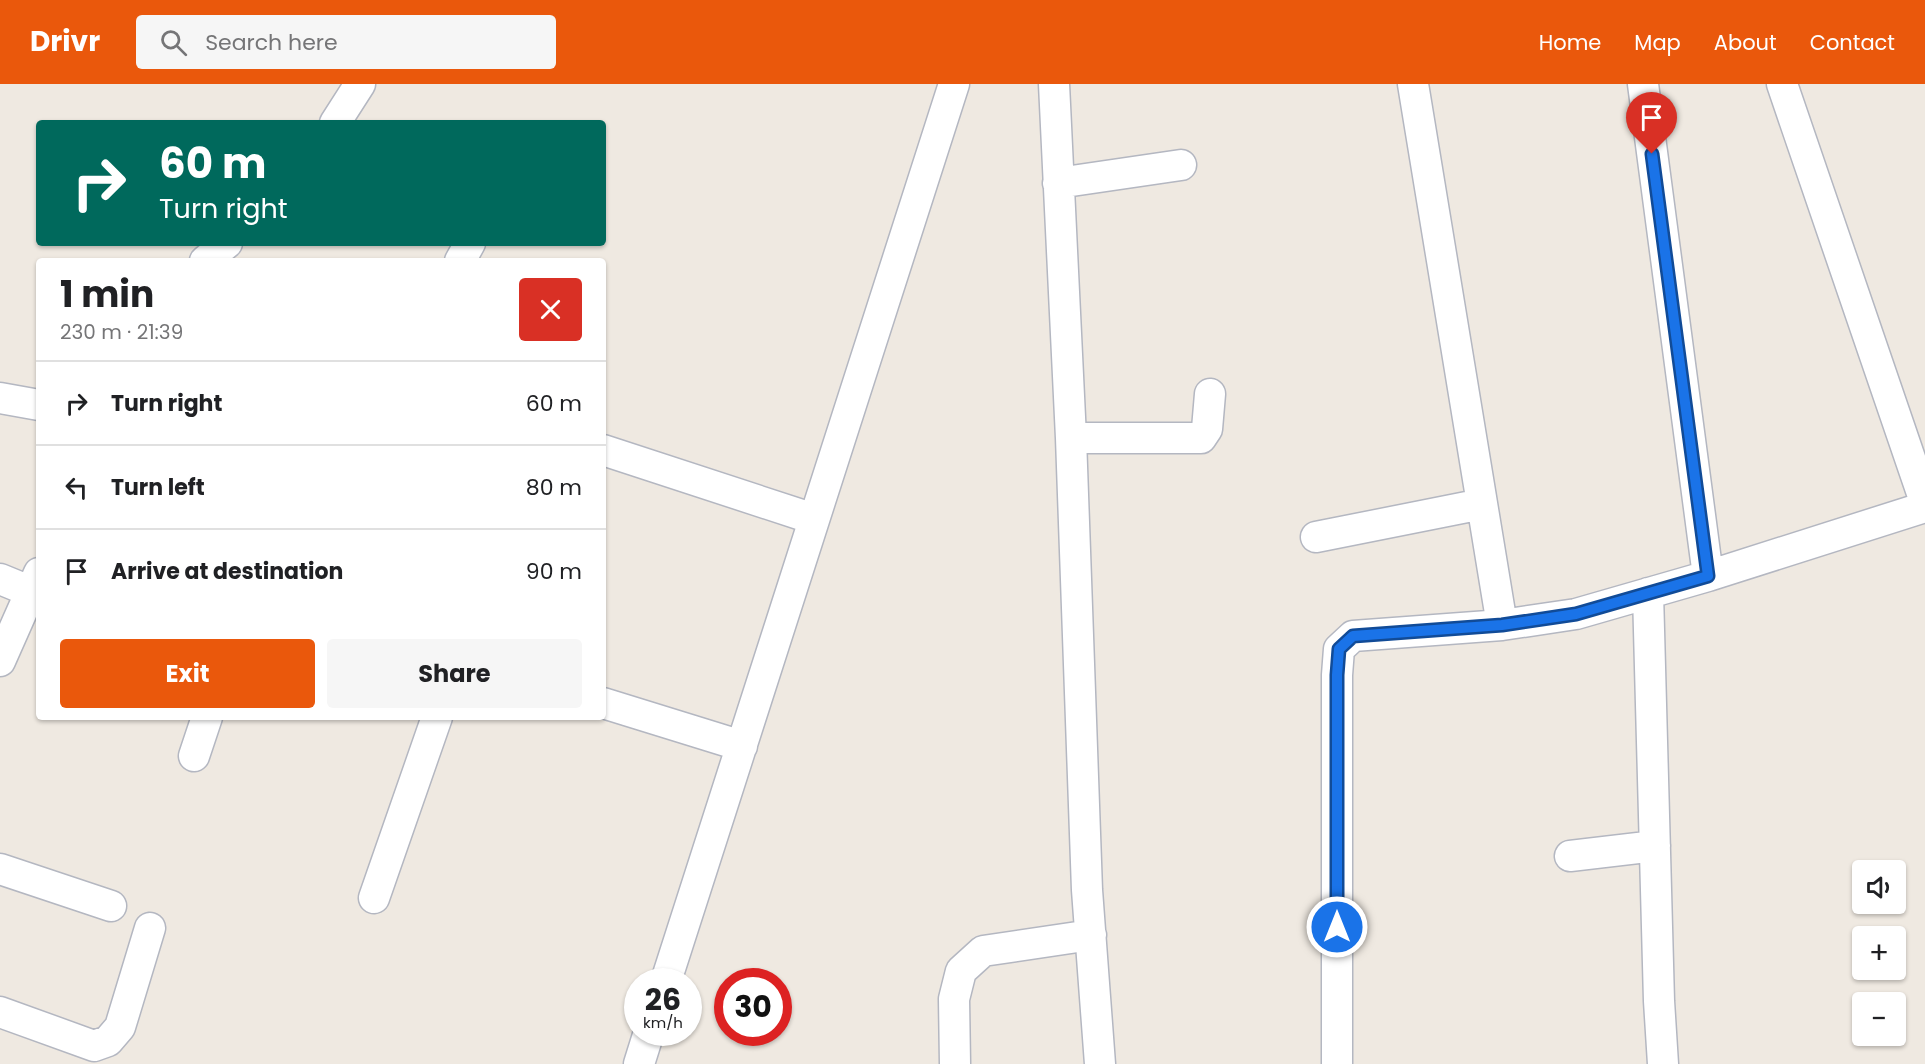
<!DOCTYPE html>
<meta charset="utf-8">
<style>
:root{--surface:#fff;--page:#f6f6f6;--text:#202124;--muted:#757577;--line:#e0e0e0;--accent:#ea580c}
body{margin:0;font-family:Poppins,sans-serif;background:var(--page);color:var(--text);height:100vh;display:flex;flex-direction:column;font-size:22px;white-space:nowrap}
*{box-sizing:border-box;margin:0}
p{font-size:20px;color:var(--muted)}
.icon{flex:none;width:33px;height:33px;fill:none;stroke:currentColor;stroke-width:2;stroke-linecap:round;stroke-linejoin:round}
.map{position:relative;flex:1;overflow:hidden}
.drawer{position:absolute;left:36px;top:174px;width:570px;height:462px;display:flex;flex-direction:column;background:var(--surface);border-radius:6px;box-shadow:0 2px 4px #0004}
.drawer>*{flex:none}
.top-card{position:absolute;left:36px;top:36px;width:570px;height:126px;border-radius:6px;box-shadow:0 2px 4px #0004;background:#00695c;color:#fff;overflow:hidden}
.fabs{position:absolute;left:1852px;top:776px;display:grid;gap:12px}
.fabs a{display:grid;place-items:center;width:54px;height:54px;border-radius:6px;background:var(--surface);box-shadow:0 2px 4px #0004;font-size:30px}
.speed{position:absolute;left:624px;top:884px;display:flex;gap:12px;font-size:30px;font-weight:700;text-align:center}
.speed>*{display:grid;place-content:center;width:78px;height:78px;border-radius:50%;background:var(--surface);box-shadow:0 2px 4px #0004;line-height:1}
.speed small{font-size:15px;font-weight:400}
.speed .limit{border:9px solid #d22;background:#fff;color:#111}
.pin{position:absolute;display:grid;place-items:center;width:51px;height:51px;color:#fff;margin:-62px -26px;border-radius:50% 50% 50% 0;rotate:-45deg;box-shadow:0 0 6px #0007}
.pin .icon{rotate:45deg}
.me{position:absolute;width:66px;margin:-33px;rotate:0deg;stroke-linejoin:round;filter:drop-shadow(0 0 4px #0008)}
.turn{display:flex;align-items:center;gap:21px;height:126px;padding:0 24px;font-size:27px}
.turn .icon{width:78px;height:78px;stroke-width:2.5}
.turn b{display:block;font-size:42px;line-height:51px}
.round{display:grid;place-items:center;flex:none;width:63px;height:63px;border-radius:6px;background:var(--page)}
.headline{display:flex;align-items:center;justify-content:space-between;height:102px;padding:0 24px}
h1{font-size:36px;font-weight:700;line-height:45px}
.cta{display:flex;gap:12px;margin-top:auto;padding:12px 24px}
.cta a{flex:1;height:69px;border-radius:6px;background:var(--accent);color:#fff;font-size:24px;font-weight:700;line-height:69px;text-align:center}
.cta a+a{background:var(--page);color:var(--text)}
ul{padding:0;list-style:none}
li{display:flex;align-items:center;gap:18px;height:84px;padding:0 24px;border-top:2px solid var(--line)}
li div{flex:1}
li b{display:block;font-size:22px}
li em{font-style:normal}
header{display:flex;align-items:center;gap:36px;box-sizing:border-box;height:84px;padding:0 30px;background:var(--accent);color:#fff}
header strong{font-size:28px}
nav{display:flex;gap:33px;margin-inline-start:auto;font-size:21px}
.search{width:420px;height:54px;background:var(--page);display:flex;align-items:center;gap:15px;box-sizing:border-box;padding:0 21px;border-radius:6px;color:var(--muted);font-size:22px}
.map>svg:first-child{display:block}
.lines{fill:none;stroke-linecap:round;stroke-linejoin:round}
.street-casing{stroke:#b4b7c1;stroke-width:33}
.street{stroke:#fff;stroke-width:30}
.route-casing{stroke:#114b97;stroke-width:15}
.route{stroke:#1a73e8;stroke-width:10}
</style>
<header>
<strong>Drivr</strong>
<div class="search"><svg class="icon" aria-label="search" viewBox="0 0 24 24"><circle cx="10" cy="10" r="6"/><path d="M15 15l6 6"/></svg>Search here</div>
<nav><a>Home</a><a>Map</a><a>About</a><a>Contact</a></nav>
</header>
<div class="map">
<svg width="1925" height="980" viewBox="0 0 1925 980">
<rect width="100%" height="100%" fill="#efe9e1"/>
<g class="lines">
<g class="street-casing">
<path id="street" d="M1054,0L1071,354L1087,806L1100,980
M1413,0L1502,541
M1643,0L1708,492
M1782,0L1925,418
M335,39L360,0
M1058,99L1181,81
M205,177L227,159
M460,177L470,159
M0,314L39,321
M1071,354H1201L1207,345L1210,310
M603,366L814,435
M1316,453L1482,420
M0,495L39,511
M1648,509L1659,917L1663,980
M0,577L39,489
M603,619L742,662
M194,672L207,633
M1570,772L1655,762
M0,785L111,822
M374,814L437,633
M666,897L954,0
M0,928L94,962L108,957L120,943L150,844
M639,980L649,948
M955,980L954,915L961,887L983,867L1091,851
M1337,980V591L1339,565L1353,552L1502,541L1576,530L1708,492L1925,423"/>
</g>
<use href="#street" class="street"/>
</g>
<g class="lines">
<g class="route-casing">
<path id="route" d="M1337,843V591L1339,565L1353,552L1502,541L1576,530L1708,492L1652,70"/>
</g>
<use href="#route" class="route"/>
</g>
</svg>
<div class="fabs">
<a><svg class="icon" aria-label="sound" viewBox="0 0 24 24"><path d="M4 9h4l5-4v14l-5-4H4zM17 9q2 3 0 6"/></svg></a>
<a>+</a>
<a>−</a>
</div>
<div class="speed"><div>26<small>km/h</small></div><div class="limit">30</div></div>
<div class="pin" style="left:1652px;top:70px;background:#d93025"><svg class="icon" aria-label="arrive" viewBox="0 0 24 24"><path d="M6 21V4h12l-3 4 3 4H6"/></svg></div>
<svg class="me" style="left:1337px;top:843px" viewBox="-20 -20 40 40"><circle r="17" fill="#1a73e8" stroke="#fff" stroke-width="3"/><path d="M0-11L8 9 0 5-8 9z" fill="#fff"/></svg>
<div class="top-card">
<div class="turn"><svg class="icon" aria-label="right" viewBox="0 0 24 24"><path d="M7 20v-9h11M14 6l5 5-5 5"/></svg><div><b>60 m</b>Turn right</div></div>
</div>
<section class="drawer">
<div class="headline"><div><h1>1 min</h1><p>230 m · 21:39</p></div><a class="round" style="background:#d93025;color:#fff"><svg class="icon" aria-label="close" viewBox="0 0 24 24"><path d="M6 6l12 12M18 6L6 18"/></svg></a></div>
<ul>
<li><svg class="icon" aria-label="right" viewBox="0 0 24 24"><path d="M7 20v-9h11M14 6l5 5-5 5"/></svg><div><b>Turn right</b></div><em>60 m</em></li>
<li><svg class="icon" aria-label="left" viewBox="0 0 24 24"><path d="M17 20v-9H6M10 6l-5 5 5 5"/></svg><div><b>Turn left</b></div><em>80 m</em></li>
<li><svg class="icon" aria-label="arrive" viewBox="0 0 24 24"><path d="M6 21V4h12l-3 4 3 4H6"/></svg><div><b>Arrive at destination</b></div><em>90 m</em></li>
</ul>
<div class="cta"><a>Exit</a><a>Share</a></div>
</section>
</div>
